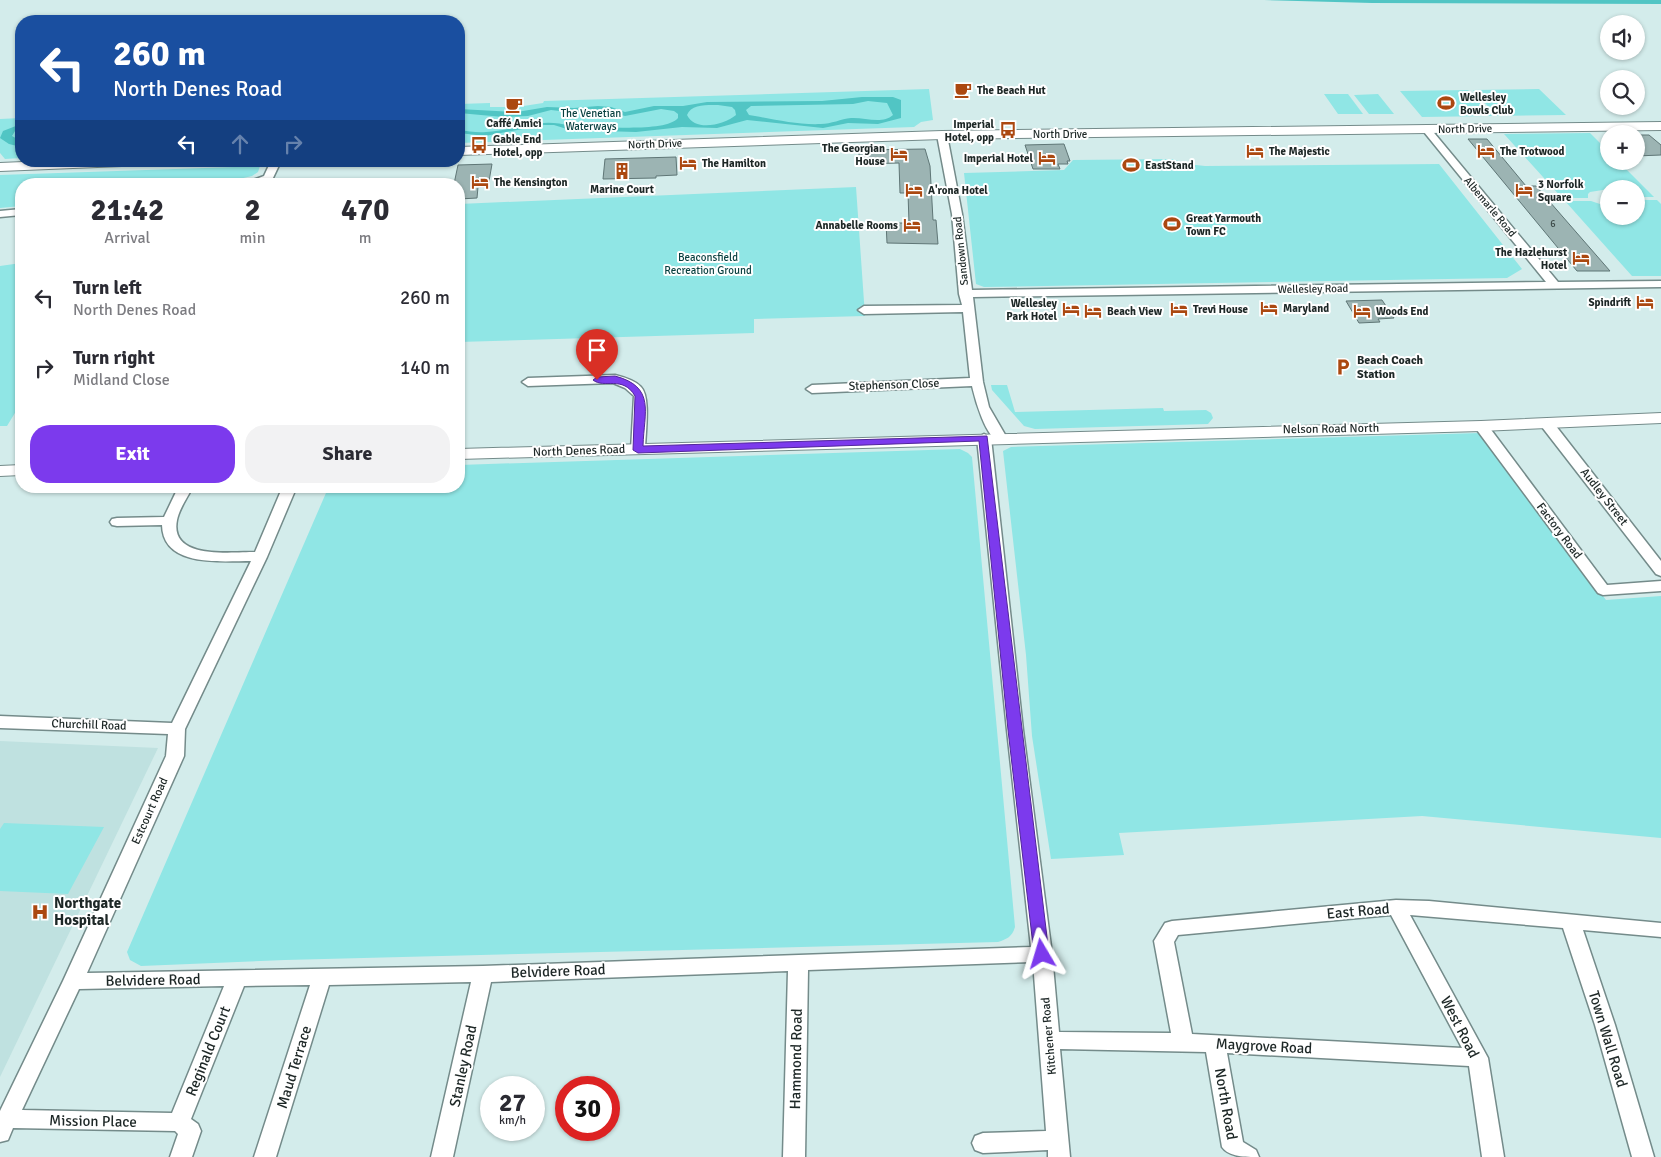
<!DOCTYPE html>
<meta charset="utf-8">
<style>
:root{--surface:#fff;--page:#f2f2f3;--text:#2b2b33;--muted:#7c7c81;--accent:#7c3aed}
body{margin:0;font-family:Signika,sans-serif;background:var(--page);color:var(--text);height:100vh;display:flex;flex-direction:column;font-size:19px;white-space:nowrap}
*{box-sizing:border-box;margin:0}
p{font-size:16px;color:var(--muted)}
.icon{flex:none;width:28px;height:28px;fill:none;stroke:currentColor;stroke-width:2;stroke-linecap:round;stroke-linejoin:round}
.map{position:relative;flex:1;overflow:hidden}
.panel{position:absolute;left:15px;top:178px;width:450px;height:315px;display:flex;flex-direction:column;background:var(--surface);border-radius:20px;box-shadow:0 1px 4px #0004}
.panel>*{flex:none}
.banner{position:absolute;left:15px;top:15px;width:450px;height:152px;border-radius:20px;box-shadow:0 1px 4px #0004;background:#1a4fa0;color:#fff;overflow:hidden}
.tools{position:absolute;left:1600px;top:15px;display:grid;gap:10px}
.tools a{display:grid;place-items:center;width:45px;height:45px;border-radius:50%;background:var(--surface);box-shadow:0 1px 4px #0004;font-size:25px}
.speed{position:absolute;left:480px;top:1076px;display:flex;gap:10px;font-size:25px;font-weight:700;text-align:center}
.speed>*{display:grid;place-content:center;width:65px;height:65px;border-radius:50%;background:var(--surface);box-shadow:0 1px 4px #0004;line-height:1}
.speed small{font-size:12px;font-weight:400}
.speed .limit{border:8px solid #d22;background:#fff;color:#111}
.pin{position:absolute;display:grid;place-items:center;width:42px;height:42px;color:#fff;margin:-51px -21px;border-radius:50% 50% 50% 0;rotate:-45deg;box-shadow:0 0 5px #0007}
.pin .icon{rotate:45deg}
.me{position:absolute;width:55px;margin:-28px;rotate:353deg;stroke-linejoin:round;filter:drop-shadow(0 0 4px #0008)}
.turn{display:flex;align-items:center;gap:18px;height:105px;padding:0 15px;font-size:22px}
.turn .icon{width:65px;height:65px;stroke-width:2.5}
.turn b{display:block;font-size:35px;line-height:42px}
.lanes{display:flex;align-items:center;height:48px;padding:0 15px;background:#0003;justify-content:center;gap:25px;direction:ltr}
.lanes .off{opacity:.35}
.eta{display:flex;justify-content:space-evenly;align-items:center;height:85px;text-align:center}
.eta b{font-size:30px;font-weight:800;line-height:35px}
.primary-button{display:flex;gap:10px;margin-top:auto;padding:10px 15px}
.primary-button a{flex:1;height:58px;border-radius:20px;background:var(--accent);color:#fff;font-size:20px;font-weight:800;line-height:58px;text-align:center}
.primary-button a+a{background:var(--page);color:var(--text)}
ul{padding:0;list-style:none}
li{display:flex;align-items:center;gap:15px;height:70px;padding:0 15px}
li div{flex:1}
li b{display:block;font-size:19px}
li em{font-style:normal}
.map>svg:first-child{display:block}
.built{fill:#bfe1e0}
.green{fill:#90e6e5}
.forest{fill:#51c5c4;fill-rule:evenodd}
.building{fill:#9cb4b3;stroke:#5f7676}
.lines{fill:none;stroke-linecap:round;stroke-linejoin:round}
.minor-casing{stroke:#748b8a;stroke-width:3}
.tertiary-casing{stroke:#748b8a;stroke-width:2}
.minor{fill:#fff;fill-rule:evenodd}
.tertiary{fill:#fff;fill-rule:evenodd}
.route{fill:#7c3aed;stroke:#51269a}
.labels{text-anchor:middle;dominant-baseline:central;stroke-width:4;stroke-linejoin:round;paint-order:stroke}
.number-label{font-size:10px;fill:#3d4a49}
.far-poi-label{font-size:11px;font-weight:bold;fill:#1d2726;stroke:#fff;text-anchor:start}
.far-park-label{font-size:11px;fill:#083f3f;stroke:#fff}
.far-street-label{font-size:11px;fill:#1d2726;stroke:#fff}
.poi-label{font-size:12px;font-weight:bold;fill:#1d2726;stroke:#fff;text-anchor:start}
.street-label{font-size:12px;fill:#1d2726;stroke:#fff}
.near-poi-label{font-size:15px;font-weight:bold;fill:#1d2726;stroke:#fff;text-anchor:start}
.near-street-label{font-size:15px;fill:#1d2726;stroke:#fff}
</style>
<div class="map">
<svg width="1661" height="1157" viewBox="0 0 1661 1157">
<rect width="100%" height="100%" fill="#d3eceb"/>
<path class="built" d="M0,741L158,748L0,1077Z"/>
<path class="green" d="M929,89L933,120L921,122L914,127L459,143V104L490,103V107H517L543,103L544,101Z
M1539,89L1566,115L1497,116L1473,90Z
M1468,90L1492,116L1422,117L1400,91Z
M1324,94H1348L1363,114H1338Z
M1378,94L1394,114H1369L1354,95Z
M21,118V158L5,159L0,153V119Z
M1590,133L1609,152V161H1618L1654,197H1636V189H1609L1590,192L1588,194V198H1562L1504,134Z
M1173,159L1187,164L1205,166L1439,164L1522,269L1507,278L984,287L976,284L964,173L1064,170L1073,160Z
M260,166L258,172L252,176L218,184H21V206L0,208V175Z
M856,187L865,316L754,319V333L459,342V204Z
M1636,200H1657L1661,204V276H1632L1565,201H1591L1609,207V216H1636Z
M21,263V403L7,426H0V266Z
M991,385H1007L1015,412L1163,408L1164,411L1206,410L1211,413L1213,418L1208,424L1035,429L1024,426L992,390Z
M1480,433L1606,600L1661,596V838L1422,816L1119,833L1124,855L1051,859L1032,736L1026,655L1003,451L1011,447Z
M960,449L968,453L972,457L1015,927C1012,937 1007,939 998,942L285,960L141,966L130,960L127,952L329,486H459V465Z
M4,823L104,827L68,894L0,891V829Z"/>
<path class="forest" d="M1264,0H1661V4L1372,3Z
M862,97H893L901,100V118L878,124L848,123L823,128L747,120L717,128L682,127L636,132L570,130L554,125H544L485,136L459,133V130C468,131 477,133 486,132C515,130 541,117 570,126C593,125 664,134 678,118V114L674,111L661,109L625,116L602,110L577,113L551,110L528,116L503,117L459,113V109L517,112L547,107L574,108L598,106L611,107L625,112L654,106H683L707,102L822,101ZM868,101L887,103L893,115C882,125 864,117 851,118C841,119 831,124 821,124C799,125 776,120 755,116L749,115L746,110L751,106L853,104ZM718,105L732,107L735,110L736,115C724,125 695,132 687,115C691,104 707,105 718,105Z
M21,124V129L15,131L12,136L21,141V147L9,144L0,138L3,131Z"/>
<path class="building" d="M1636,135H1649L1661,145V155L1636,156Z
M1468,139H1487L1526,186H1536L1610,271H1577Z
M1064,144L1070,161H1067L1068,164H1058L1060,169H1033L1025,145Z
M925,149L930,166L933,220H936L938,244L887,243L886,223H909L908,193H900L899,163L859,164V150Z
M676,157L677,175L656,176V178L603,179L605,159Z
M492,164L488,187H478L477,198L459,199V184H454L458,165Z
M1382,300L1394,318L1378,319L1380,322L1359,323L1346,301Z"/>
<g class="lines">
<g class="minor-casing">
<path id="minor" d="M1427,127L1430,128L1558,282L1661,281V287L973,297L983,382L989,407L1007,438L1000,442C986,439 975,399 972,386L812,393L806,389L812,385L970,378L963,312L864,314L858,310L864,306L962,305L959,294L952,214L937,135L942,132L947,135L962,214L972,290L1546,282L1424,132L1422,130Z
M271,161H281L272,180L259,184H242L264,176Z
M21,209V215L0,217V211Z
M615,375C623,377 635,380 641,387C651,397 645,435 645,450L643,453H633L631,450L634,396L625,388L613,383L528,386L522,382L528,378Z
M1547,420L1552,421L1661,561V576L1656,574L1542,427L1540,424L1542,421Z
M1481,422L1486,423L1607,585L1661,581V591L1603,595L1598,593L1474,426Z
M984,434L991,438L1023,730L1052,954L1059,1032L1171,1033L1154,941L1165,923L1172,921L1396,900L1429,901L1661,923V937L1583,930L1615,1025L1654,1157H1632L1595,1025L1563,928L1410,915L1488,1058L1504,1157H1482L1469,1066L1227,1053L1243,1142L1256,1150L1259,1157C1245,1157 1229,1157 1222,1147L1206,1052L1060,1049L1070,1157H1048V1150L983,1153L975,1150L972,1143L975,1136L983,1133L1046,1131L1033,962L808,970L805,1157H783L788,971L491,982L453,1157H431L471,982L329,985L276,1157H254L310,985L244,986L191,1119L198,1124L201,1131L192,1157H170L178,1134L175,1131L13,1128L8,1140L0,1142V1111L63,981L166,756L168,734L0,728V716L172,723L251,561C222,561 163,568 162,525L117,526L112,525L110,522L112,519L117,518L164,517L176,492L183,488L190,492C185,501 179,510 177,520C169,560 231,552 255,552L283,486H297L267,557L185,729L184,756L87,973L483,966L1031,947L1007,730L977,438ZM1391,915L1462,1048L1192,1034L1174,942L1178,935ZM224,986L172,1113L22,1110L79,989Z"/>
</g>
<g class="tertiary-casing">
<path id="tertiary" d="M1661,122V130L942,139L459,155V147L942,131Z
M47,161H152L146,165L0,171V163Z
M1661,413V423L1481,431L459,459V449L1481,421Z
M21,465V475L0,476V466Z"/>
</g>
<use href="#minor" class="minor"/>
<use href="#tertiary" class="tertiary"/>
</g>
<path class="route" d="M615,376C656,387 644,412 643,446L987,436L1049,954L1047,959L1042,960L1037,959L1034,954L1008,730L979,441L638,453L633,450L635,396C623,375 604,389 593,380L597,377Z"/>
<defs>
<g id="cafe-bare" transform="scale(1.35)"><path d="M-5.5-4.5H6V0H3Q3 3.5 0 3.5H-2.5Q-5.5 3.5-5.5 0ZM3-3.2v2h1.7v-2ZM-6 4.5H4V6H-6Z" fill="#ab4810" stroke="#fff" stroke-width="2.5" paint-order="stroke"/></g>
<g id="stadium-bare" transform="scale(1.35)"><path d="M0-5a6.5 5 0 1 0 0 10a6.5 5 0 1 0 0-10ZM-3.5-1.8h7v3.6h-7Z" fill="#ab4810" stroke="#fff" stroke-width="2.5" paint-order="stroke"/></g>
<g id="bus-bare" transform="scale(1.35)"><path d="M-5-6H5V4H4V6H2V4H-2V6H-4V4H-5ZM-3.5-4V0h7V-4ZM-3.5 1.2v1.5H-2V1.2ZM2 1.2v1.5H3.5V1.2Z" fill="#ab4810" stroke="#fff" stroke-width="2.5" paint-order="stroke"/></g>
<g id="hotel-bare" transform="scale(1.35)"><path d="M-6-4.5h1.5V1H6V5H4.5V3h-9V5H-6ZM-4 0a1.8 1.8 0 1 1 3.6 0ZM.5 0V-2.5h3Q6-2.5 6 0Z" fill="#ab4810" stroke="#fff" stroke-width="2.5" paint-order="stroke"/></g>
<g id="building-bare" transform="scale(1.35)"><path d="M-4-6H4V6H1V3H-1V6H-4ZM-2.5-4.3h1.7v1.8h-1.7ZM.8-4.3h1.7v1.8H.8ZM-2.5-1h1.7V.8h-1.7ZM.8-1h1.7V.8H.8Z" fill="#ab4810" stroke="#fff" stroke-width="2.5" paint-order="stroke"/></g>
<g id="parking-bare" transform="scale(1.35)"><path d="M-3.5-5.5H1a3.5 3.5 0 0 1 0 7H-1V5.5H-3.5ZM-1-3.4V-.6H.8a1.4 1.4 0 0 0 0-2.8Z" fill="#ab4810" stroke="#fff" stroke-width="2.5" paint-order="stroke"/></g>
<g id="hospital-bare" transform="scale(1.35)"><path d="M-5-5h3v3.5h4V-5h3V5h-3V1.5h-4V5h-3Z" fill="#ab4810" stroke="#fff" stroke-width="2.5" paint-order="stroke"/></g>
</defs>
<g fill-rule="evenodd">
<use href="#cafe-bare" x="963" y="90"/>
<use href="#stadium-bare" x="1446" y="103"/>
<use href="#cafe-bare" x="514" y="105"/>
<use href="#bus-bare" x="1008" y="130"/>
<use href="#bus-bare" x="479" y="145"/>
<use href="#hotel-bare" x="1255" y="151"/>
<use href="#hotel-bare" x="1486" y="151"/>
<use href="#hotel-bare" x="899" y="154"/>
<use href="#hotel-bare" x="1047" y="158"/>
<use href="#hotel-bare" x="688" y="163"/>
<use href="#stadium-bare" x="1131" y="165"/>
<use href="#building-bare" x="622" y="171"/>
<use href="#hotel-bare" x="480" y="182"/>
<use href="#hotel-bare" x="914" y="190"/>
<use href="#hotel-bare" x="1524" y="190"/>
<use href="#stadium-bare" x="1172" y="224"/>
<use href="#hotel-bare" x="912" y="225"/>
<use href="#hotel-bare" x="1581" y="258"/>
<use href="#hotel-bare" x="1645" y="302"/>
<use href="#hotel-bare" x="1269" y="308"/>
<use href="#hotel-bare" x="1071" y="309"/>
<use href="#hotel-bare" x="1179" y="309"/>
<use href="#hotel-bare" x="1093" y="311"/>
<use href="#hotel-bare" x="1362" y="311"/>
<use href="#parking-bare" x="1343" y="367"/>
<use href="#hospital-bare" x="40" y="912"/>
</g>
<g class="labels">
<g class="number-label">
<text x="1553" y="224">6</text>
</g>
<g class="far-poi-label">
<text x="977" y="90">The Beach Hut</text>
<text x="1460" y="97">Wellesley<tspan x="1460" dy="13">Bowls Club</tspan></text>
<text x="514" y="123" text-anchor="middle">Caffé Amici</text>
<text x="994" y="124" text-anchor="end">Imperial<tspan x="994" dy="13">Hotel, opp</tspan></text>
<text x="493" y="139">Gable End<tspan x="493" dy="13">Hotel, opp</tspan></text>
<text x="885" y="148" text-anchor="end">The Georgian<tspan x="885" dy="13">House</tspan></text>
<text x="1269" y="151">The Majestic</text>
<text x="1500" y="151">The Trotwood</text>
<text x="1033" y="158" text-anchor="end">Imperial Hotel</text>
<text x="702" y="163">The Hamilton</text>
<text x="1145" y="165">EastStand</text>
<text x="494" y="182">The Kensington</text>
<text x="1538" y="184">3 Norfolk<tspan x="1538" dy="13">Square</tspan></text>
<text x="622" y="189" text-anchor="middle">Marine Court</text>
<text x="928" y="190">A'rona Hotel</text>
<text x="1186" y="218">Great Yarmouth<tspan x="1186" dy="13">Town FC</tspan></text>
<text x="898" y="225" text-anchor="end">Annabelle Rooms</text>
<text x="1567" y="252" text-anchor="end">The Hazlehurst<tspan x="1567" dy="13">Hotel</tspan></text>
<text x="1631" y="302" text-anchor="end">Spindrift</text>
<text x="1057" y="303" text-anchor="end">Wellesley<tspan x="1057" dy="13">Park Hotel</tspan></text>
<text x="1283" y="308">Maryland</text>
<text x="1193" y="309">Trevi House</text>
<text x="1107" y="311">Beach View</text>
<text x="1376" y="311">Woods End</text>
</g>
<g class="far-park-label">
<text x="591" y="113">The Venetian<tspan x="591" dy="13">Waterways</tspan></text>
<text x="708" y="257">Beaconsfield<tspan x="708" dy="13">Recreation Ground</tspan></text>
</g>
<g class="far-street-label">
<text transform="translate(1465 129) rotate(-1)">North Drive</text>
<text x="1060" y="134">North Drive</text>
<text transform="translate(655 144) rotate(-2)">North Drive</text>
<text transform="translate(1490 207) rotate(50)">Albemarle Road</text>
<text transform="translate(961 251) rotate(-96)">Sandown Road</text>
<text transform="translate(1313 289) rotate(-1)">Wellesley Road</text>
</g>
<g class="poi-label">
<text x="1357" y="360">Beach Coach<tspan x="1357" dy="14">Station</tspan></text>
</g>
<g class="street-label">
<text transform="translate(894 385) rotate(-2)">Stephenson Close</text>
<text transform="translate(1331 429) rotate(-1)">Nelson Road North</text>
<text transform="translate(579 451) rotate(-2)">North Denes Road</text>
<text transform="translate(1604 497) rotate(52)">Audley Street</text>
<text transform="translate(1559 531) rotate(53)">Factory Road</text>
<text transform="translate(89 725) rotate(2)">Churchill Road</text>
<text transform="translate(150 811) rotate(-66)">Estcourt Road</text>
<text transform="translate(1049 1036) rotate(-95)">Kitchener Road</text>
</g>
<g class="near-poi-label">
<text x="54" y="903">Northgate<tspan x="54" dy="17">Hospital</tspan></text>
</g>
<g class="near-street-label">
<text transform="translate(1358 911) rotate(-5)">East Road</text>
<text transform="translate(558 971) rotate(-2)">Belvidere Road</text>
<text transform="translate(153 980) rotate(-1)">Belvidere Road</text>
<text transform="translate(1460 1027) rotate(63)">West Road</text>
<text transform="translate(1608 1039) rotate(73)">Town Wall Road</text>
<text transform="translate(1264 1046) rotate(3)">Maygrove Road</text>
<text transform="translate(208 1051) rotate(-68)">Reginald Court</text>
<text transform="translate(796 1059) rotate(-89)">Hammond Road</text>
<text transform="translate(463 1066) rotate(-78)">Stanley Road</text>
<text transform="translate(294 1067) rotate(-73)">Maud Terrace</text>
<text transform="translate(1226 1104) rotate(80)">North Road</text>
<text transform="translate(93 1121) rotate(1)">Mission Place</text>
</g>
</g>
</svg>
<div class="tools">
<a><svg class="icon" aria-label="sound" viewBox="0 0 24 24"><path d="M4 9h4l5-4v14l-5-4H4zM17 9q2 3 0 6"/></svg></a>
<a><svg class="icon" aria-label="search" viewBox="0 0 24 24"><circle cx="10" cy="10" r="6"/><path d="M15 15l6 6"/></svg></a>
<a>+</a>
<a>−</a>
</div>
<div class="speed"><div>27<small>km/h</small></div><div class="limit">30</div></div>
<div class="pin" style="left:597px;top:380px;background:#d93025"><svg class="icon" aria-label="arrive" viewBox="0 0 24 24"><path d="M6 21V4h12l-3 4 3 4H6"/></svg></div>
<svg class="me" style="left:1042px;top:954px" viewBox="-20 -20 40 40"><path d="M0-17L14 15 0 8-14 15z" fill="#7c3aed" stroke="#fff" stroke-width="4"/></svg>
<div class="banner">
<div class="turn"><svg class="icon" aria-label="left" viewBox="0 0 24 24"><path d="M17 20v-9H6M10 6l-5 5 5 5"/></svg><div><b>260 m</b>North Denes Road</div></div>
<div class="lanes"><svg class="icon" aria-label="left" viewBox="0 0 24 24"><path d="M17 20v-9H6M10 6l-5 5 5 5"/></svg><svg class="icon off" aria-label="ahead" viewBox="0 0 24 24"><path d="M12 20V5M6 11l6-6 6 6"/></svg><svg class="icon off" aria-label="right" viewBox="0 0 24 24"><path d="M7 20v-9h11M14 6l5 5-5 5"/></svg></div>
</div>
<section class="panel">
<div class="eta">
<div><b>21:42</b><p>Arrival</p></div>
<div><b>2</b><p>min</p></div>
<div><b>470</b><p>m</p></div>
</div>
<ul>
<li><svg class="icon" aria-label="left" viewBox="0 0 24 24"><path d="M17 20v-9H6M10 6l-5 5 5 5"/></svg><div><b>Turn left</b><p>North Denes Road</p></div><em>260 m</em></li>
<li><svg class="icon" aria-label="right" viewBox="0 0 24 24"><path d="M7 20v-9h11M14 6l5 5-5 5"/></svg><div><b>Turn right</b><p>Midland Close</p></div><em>140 m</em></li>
</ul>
<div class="primary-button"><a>Exit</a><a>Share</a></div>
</section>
</div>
